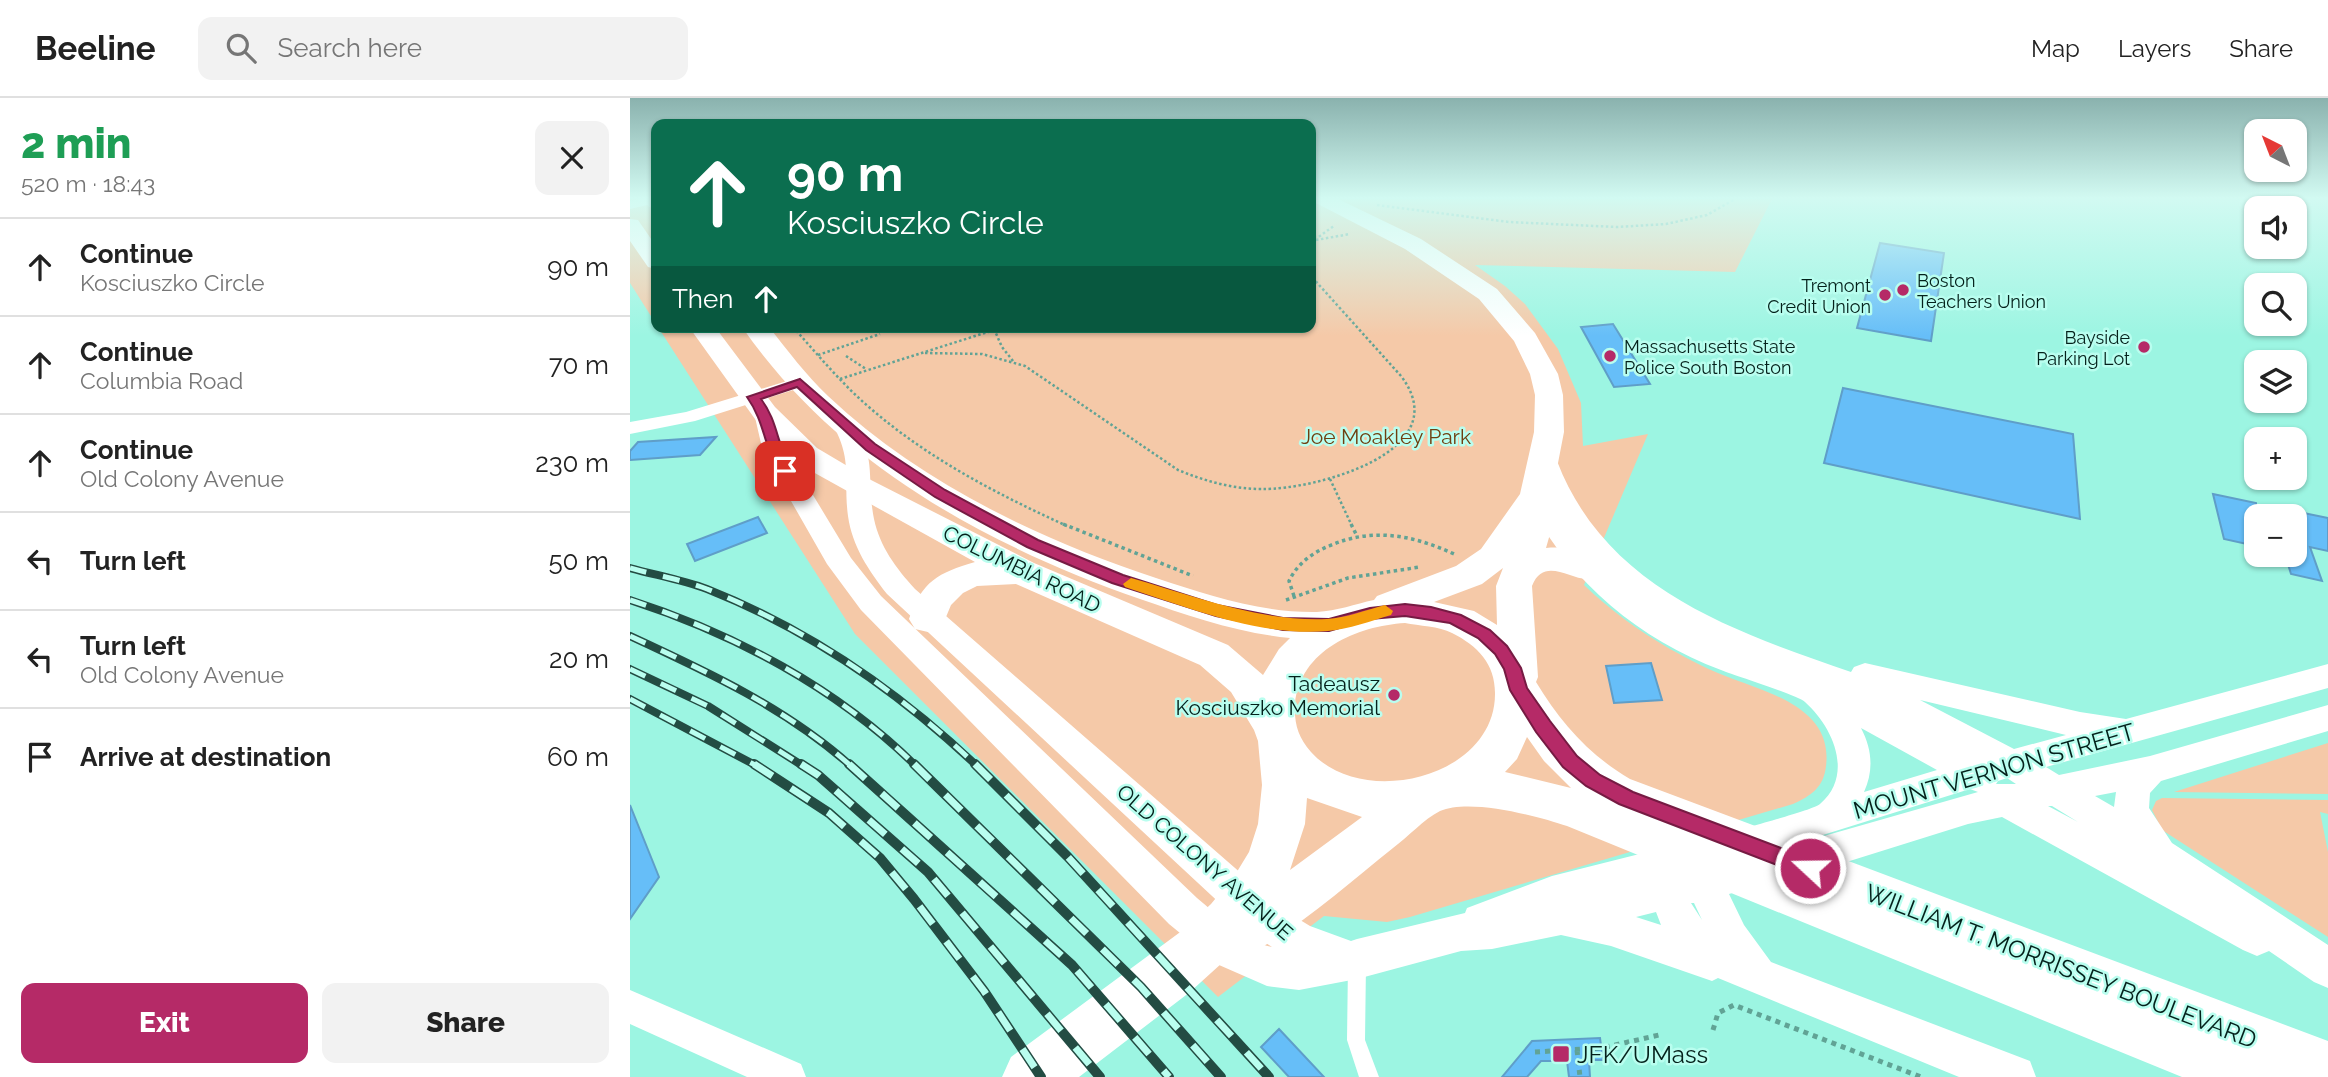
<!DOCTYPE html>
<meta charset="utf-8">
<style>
:root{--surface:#fff;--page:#f2f2f2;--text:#222;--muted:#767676;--line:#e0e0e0;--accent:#b52a67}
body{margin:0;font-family:Raleway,sans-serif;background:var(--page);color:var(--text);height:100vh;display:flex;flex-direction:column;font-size:26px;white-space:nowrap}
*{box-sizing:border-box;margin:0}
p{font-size:23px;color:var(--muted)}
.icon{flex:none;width:38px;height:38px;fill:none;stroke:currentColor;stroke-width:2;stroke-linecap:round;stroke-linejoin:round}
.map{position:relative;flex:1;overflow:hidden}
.side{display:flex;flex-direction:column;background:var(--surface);width:630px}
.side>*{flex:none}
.banner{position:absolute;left:21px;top:21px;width:665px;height:214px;border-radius:14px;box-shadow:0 2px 5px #0004;background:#0b6e4f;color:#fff;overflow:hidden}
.needle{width:46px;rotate:318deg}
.tools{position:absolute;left:1614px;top:21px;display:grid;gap:14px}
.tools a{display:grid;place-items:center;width:63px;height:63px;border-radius:14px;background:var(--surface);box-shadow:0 2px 5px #0004;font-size:35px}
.pin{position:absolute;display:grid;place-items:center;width:60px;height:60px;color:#fff;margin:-30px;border-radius:14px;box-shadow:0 4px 10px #0006}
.me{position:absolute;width:77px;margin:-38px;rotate:291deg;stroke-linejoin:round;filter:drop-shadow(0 0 5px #0008)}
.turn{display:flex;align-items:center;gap:24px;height:147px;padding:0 21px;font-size:32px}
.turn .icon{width:91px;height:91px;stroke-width:2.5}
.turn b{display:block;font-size:49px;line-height:60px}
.then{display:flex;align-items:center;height:66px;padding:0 21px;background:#0003;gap:14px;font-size:26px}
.round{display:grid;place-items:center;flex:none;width:74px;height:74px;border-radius:14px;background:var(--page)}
.headline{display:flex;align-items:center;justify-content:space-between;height:119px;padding:0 21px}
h1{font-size:42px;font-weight:800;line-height:52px;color:#1e9e55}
.cta{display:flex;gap:14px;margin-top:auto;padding:14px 21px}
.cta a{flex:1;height:80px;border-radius:14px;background:var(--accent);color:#fff;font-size:28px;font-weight:800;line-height:80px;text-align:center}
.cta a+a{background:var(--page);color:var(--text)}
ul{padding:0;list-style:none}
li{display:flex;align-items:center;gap:21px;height:98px;padding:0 21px;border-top:2px solid var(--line)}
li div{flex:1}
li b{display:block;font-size:26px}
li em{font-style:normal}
header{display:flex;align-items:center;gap:42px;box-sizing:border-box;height:98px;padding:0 35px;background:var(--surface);border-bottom:2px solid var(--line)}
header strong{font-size:33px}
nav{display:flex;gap:38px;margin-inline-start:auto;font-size:24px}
.search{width:490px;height:63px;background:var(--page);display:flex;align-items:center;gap:18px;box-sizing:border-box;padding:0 24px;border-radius:14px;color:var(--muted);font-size:26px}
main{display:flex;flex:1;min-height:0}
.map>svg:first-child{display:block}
.green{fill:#f5c9a8}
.building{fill:#66bef8;stroke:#5f9ec8;stroke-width:2}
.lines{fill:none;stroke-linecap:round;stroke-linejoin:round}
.path-far2{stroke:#61a395;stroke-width:2.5;stroke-dasharray:2.5 2.5;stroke-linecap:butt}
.path-far1{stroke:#61a395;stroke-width:3.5;stroke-dasharray:3.5 3.5;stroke-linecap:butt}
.path{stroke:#61a395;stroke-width:5;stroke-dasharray:5 5;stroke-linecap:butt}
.service{fill:#fff;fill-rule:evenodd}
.minor{fill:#fff;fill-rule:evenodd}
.tertiary{fill:#fff;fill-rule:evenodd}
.primary{fill:#fff;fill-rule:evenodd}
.rail-far1-casing{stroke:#234c43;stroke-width:8}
.rail-casing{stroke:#234c43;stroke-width:10}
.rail-far1{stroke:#b9feef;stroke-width:5;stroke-dasharray:17;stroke-linecap:butt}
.rail{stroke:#b9feef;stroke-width:7;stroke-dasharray:22;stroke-linecap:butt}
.route{fill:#b52a67;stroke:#761b43;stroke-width:2}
.slow{fill:#f59e0b}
.poi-dot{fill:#b52a67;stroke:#b9feef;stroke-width:2.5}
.labels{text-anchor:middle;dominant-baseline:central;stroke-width:5;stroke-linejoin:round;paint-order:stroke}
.far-poi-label{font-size:18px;fill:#04211b;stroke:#b9feef;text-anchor:start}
.park-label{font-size:21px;fill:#6f3f10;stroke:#b9feef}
.street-label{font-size:21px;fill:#04211b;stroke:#b9feef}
.poi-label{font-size:21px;fill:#04211b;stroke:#b9feef;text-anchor:end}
.near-street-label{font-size:24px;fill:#04211b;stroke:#b9feef}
.near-poi-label{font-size:24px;fill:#04211b;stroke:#b9feef;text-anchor:start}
</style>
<header>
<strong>Beeline</strong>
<div class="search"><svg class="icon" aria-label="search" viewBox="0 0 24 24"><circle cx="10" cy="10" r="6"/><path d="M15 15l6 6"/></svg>Search here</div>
<nav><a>Map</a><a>Layers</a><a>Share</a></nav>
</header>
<main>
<section class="side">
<div class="headline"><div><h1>2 min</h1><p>520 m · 18:43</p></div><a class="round"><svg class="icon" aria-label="close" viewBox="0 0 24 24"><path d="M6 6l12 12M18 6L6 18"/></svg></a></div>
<ul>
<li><svg class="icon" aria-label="ahead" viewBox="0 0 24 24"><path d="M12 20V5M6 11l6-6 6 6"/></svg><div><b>Continue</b><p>Kosciuszko Circle</p></div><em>90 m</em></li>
<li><svg class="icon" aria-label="ahead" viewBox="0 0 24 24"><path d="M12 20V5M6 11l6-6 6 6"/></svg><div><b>Continue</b><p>Columbia Road</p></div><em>70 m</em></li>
<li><svg class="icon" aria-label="ahead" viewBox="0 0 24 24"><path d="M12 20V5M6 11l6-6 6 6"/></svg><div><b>Continue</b><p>Old Colony Avenue</p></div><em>230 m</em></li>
<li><svg class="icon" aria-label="left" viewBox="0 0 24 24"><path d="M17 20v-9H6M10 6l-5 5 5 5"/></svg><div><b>Turn left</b></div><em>50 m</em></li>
<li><svg class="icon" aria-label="left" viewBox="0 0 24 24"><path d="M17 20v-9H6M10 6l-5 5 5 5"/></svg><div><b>Turn left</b><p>Old Colony Avenue</p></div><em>20 m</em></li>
<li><svg class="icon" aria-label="arrive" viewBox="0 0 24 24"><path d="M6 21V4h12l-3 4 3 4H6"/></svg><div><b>Arrive at destination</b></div><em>60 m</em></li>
</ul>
<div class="cta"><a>Exit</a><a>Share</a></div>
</section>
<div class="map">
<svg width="1698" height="979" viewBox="0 0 1698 979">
<rect width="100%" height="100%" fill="#9cf5e2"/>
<path class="green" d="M0,101H26V226L0,185Z
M681,101H1142L1105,174L845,167L875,188L895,206L928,251L951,305L953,348L1018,336L954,487C980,512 1009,533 1040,551C1060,562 1081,573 1103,581C1143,596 1203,612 1196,668C1194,689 1181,698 1163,706L780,819L757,824L694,818L588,899L225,536L28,229H681Z
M1698,645V696L1544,694Z
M1532,700L1698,702V716L1690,714L1698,754V839L1532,732L1522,712L1526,703Z"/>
<path class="building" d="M1250,145L1314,155L1301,243L1227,230Z
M983,226L1020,286L984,289L951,229Z
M1213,290L1443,336L1450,421L1194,365Z
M86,339L70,357L0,362V353L8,344Z
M1583,396L1626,405V448L1594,441Z
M1664,413L1698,420V453L1680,449L1692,483L1661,476L1655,457H1664Z
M128,419L137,435L65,463L57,446Z
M1021,565L1032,602L984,605L976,568Z
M0,707L29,779L0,821Z
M649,931L694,979H659L631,949Z
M970,940L973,962H959L960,979H939L937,963H911L897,979H872L902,943Z"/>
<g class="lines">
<path class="path-far2" d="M747,107L879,124L987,129L1036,126L1077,117L1105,101
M686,142L720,136
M686,142L683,139L690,138L705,127
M163,229C188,257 212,286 240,310C299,361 367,396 437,428
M364,231L372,249L383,263
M295,255L352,256L395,268L548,372C575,383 602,391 632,391C684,392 829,354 771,278L681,178
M188,257L250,236
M216,258L236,271
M210,281L364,232
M700,381L722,428"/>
<path class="path-far1" d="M433,426L563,478
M721,426L726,436
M664,498L659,483C667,466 682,455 699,448C742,429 783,437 824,456
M656,502L718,480L790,469"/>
<path class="path" d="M1083,932L1088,915L1104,907L1291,979
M947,952L950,979
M905,954L972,950L1029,937"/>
<path class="service" d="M727,857L733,860L736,866L735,942L749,979H729L717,942L718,866L721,860Z"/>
<path class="minor" d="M11,101H26V105L0,111V103Z
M170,279L179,284L176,288L65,323L0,336V324L56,314Z
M0,892L171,966L176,979H117L0,926Z"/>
<path class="tertiary" d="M135,308L143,310L146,315L157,354L221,460L251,498L567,800C589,818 613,843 642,849L624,837L257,496C239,473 222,448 218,418C213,381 223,363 203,327L206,322H222C248,360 236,381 244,421C250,449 266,470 285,491L652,811L680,828L721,843L727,841L835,815L837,810L922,778L1069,741L1082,745L1087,757L1083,766L1107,760L1099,757L1094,746L1099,735C1116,729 1181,713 1190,706C1225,676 1202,628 1175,604C1167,597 1106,578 1091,572C1004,539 935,479 894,396L897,391L914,390L903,363L907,358H923L927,363C976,491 1103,533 1221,574L1224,569L1235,565L1450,614L1496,621L1698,566V590L1416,669L1429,677L1520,658L1698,607V633L1531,683L1520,695L1519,710L1542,745L1698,847V890L1684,884L1639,853L1627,858L1613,852L1372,719L1338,726L1159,782L1146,777L1141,765L1146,753L1159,748L1348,694L1340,691L1116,761L1125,764L1131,776L1125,788L1099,796L1114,827L1141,864L1400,963L1406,979H1329L1088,880L1082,883L981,848L931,837L862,851L831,853L727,881L669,892L637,888L589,867L539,826L231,512L197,466L133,354L124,315L127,310ZM1290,602L1436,637L1384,651ZM1231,630L1307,672L1234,694C1244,672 1242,651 1231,630ZM1377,680L1386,686H1366L1368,683ZM1486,694L1484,709L1465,698ZM1418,708H1422L1448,724ZM1061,805H1064L1072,822ZM1026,814L1031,827L1006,819Z"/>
<path class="primary" d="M13,101H26V111L19,109Z
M683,101H708L791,141L867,191L905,235L928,276L933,297L934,334L922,396L916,406L921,408L926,415L916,450C936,448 964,452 975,469L970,477C966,478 962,480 958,481C940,482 914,458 902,488L908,579L906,584C930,624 959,657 1000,681L1698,943V979H1552L937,728C907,718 840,700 810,713C794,721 778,739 763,750C714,789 654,844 596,867L592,865L560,894L449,979H372L381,959L553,832L581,806L605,777L619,754L628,726L632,687L628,643L624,632L601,594L570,567L386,486L347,488L333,495L321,507L311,531L298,534L285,531L279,521C292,483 308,475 345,464L165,364L125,321L59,229H85L145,309L187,350L241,382L404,465L598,547L633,577L649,551L660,540C608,535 559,518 510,501C356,447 207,366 112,229H139C158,253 176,277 198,298C289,384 408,441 526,480C578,497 631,515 687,514C707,513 725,506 744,502L747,498L826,468L851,451L890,396L904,334L905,297L900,276L884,243L849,201L775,151L686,105ZM873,470L866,488L867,527L844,513L804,504L852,486ZM775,525C789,528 809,528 822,535C848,548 865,566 865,595C866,679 733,712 681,654C668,639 664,626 665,606C670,552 727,528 775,525ZM897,639L914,663L941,690L875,674L887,661ZM677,700L732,719L660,772L675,726Z
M0,121L8,122L26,148V171L18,169L0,143Z"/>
<g class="rail-far1-casing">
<path id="rail-far1" d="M0,470C25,477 53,482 77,491C178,531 268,593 347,668
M0,502C105,536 207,590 286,668
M0,538C78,574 156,610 221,668
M0,571L78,608L173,668
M0,601L127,668"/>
</g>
<g class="rail-casing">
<path id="rail" d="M124,666L199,715L250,760L284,801L354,893L411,979
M171,666L188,677L298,774L470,979
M219,666L442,867L539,979
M284,666L511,889L591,979
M345,666L438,759L639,979"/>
</g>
<use href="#rail-far1" class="rail-far1"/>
<use href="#rail" class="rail"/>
</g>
<linearGradient id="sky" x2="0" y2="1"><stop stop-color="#8ab2ae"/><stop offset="0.42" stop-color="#d2faf2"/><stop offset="1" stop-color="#d2faf2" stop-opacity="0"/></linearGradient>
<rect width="1698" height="238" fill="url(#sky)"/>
<path class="route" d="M170,281L245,346L315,392L408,442L493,477L587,507L653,520L699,521L740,510L775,506L801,509L831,517L860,532L877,548L891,570L897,590L920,623L947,658L970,677L1003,694L1188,764L1191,770L1188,777L1180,780L1173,777L989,706L956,688L933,669L906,634L880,592L874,571L865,556L848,540L820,525L775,518L740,521L699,533L653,532L586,518L482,485L397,449L305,399L236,352L167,289L131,301C148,323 147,348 162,373L160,376H150C134,350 135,324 117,299Z"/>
<path class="slow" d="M501,480C565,498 629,524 697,521C716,520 736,512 755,507L763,513L761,517C741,523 719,531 698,533C630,539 559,510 495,489L493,486Z"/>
<g class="poi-dot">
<circle cx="1273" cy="192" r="7"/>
<circle cx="1255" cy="197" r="7"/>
<circle cx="1514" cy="249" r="7"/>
<circle cx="980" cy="258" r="7"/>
<circle cx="764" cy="597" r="7"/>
<rect x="922" y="947" width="18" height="18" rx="3.5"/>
</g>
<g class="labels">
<g class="far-poi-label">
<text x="1287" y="182">Boston<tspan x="1287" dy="21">Teachers Union</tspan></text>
<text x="1241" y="187" text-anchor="end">Tremont<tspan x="1241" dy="21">Credit Union</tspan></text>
<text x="1500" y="239" text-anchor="end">Bayside<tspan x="1500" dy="21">Parking Lot</tspan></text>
<text x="994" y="248">Massachusetts State<tspan x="994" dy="21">Police South Boston</tspan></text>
</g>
<g class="park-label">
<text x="756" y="338">Joe Moakley Park</text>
</g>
<g class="street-label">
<text transform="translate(392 471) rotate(26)">COLUMBIA ROAD</text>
<text transform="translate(575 764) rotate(41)">OLD COLONY AVENUE</text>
</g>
<g class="poi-label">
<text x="750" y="585">Tadeausz<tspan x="750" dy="24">Kosciuszko Memorial</tspan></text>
</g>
<g class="near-street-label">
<text transform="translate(1364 673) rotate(-16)">MOUNT VERNON STREET</text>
<text transform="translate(1431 868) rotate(21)">WILLIAM T. MORRISSEY BOULEVARD</text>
</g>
<g class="near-poi-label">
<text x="947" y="956">JFK/UMass</text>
</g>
</g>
</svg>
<div class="tools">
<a><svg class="needle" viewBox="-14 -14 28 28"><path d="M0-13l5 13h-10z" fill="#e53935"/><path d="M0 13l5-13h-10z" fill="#767676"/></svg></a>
<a><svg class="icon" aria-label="sound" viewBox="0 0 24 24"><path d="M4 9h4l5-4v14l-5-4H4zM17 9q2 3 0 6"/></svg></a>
<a><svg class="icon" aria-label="search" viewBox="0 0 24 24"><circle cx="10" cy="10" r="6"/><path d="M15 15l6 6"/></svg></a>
<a><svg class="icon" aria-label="layers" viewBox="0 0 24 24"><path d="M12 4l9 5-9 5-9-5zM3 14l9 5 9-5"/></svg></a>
<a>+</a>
<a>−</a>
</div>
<div class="pin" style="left:155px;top:373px;background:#d93025"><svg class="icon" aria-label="arrive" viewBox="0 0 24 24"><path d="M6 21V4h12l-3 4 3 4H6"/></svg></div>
<svg class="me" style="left:1180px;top:770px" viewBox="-20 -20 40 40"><circle r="17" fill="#b52a67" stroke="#fff" stroke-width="3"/><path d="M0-11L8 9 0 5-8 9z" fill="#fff"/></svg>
<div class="banner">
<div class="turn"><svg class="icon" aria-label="ahead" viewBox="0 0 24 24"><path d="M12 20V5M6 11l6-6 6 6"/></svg><div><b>90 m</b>Kosciuszko Circle</div></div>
<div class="then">Then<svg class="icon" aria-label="ahead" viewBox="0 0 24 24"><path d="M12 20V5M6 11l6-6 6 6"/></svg></div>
</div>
</div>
</main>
